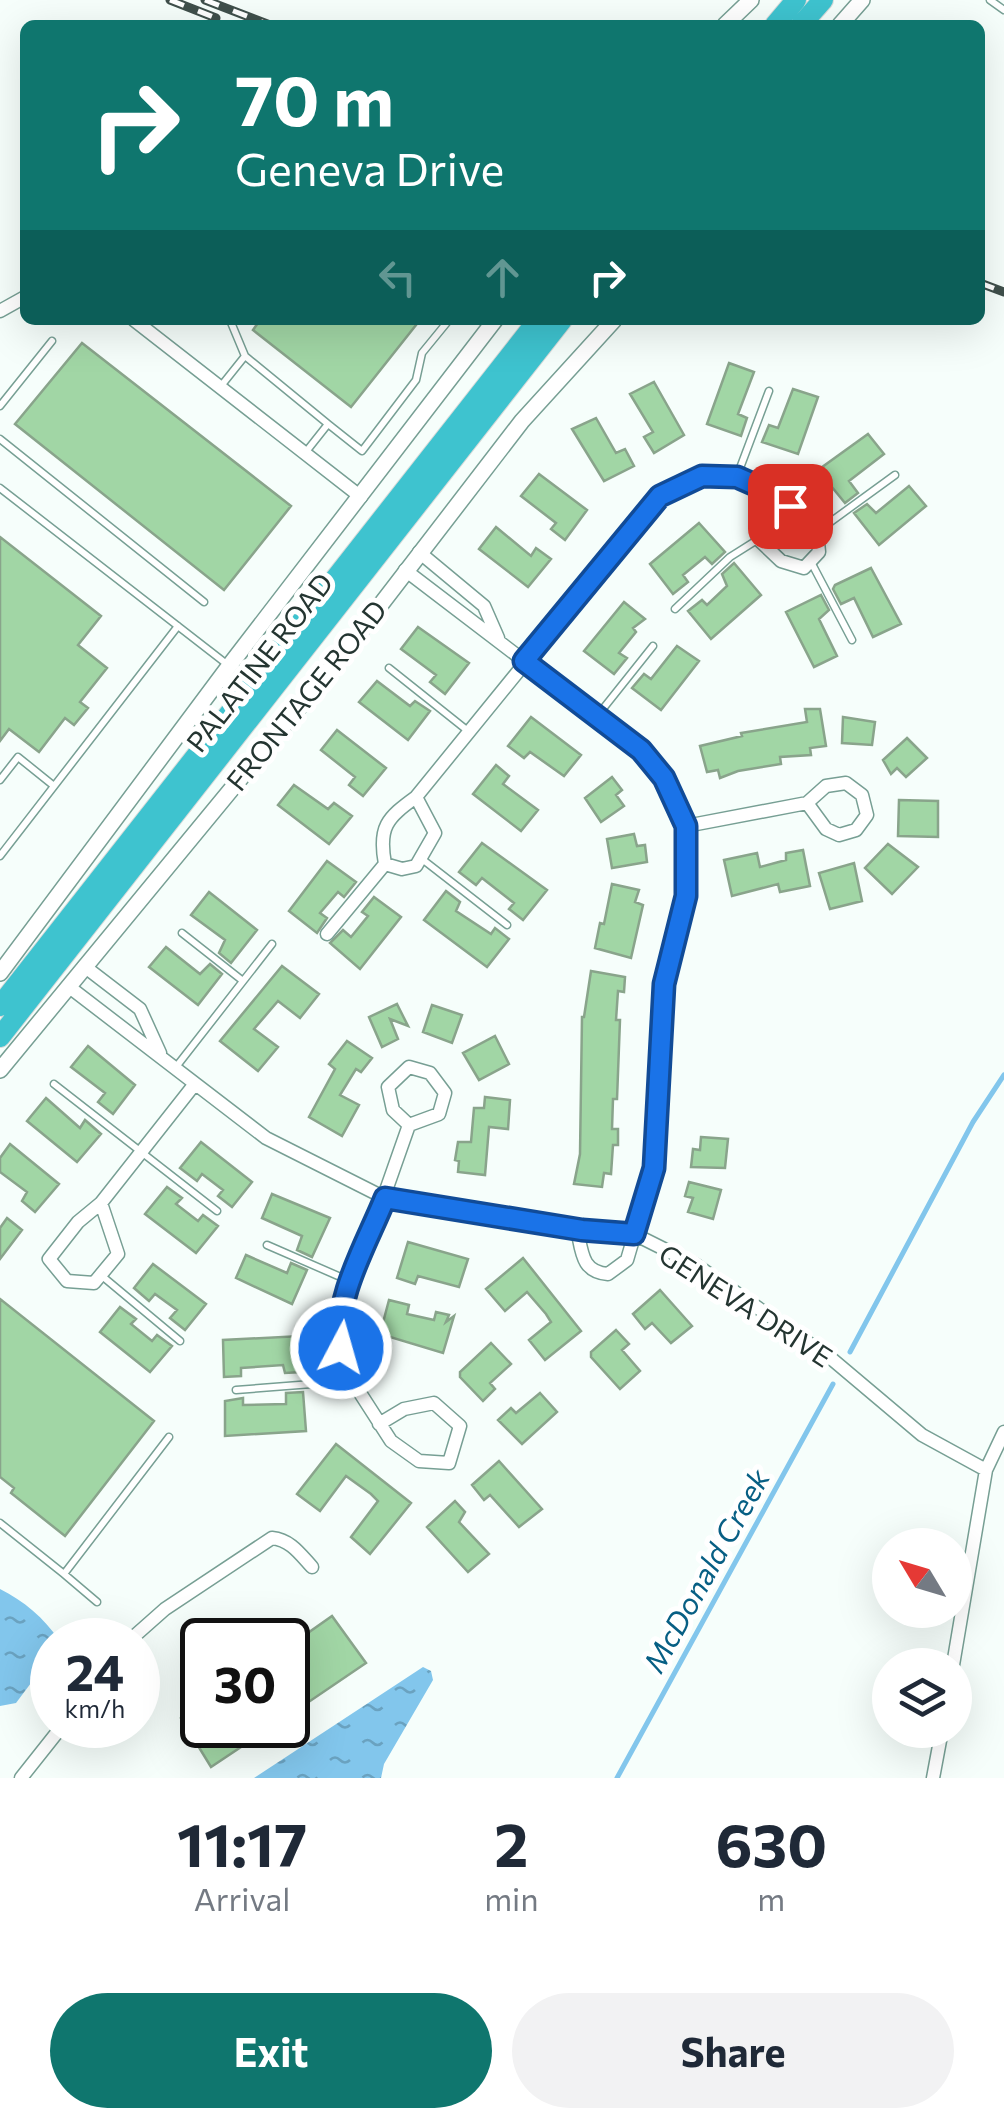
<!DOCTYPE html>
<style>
:root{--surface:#fff;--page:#f2f2f3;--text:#1f2937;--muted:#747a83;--accent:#0f766e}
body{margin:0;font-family:Commissioner,sans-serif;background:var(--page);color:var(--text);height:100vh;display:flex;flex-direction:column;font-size:38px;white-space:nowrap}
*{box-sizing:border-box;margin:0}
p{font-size:32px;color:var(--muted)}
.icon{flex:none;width:55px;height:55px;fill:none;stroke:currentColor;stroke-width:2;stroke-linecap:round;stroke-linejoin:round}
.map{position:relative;height:1778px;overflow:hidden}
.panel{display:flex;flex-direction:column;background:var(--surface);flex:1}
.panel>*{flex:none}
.guide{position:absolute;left:20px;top:20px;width:965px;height:305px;border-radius:15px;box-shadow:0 10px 40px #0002;background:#0f766e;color:#fff;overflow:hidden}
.needle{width:65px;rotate:308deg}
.fabs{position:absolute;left:872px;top:1528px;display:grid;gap:20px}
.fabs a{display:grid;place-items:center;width:100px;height:100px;border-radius:50%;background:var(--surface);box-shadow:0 10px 40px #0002;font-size:50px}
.speed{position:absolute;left:30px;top:1618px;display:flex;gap:20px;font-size:50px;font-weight:700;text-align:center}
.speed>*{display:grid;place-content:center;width:130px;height:130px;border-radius:50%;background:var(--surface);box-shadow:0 10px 40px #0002;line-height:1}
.speed small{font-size:25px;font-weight:400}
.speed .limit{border:5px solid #111;border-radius:15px;background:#fff;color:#111}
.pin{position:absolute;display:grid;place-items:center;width:85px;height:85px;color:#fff;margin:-42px;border-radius:20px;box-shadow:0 5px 15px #0006}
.me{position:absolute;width:110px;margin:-55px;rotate:6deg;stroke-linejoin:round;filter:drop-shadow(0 0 8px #0008)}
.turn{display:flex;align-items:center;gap:35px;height:210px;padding:0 50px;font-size:45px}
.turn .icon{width:130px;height:130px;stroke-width:2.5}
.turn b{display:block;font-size:70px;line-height:85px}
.lanes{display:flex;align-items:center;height:95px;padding:0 50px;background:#0003;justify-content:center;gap:50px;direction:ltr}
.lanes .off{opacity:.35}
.eta{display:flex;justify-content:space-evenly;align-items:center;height:170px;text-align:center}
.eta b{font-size:60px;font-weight:700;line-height:70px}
.primary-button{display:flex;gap:20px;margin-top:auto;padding:20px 50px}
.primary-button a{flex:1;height:115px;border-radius:60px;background:var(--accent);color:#fff;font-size:40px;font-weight:700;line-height:115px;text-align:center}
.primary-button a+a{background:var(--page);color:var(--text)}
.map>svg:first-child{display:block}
.water{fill:url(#water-ripples)}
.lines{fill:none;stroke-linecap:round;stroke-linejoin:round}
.stream{stroke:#82c6ec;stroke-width:5}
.building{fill:#a1d6a5;stroke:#89a48b;stroke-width:2.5}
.service-casing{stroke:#779f94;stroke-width:9}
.minor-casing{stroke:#779f94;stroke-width:15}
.tertiary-casing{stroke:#779f94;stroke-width:18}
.trunk-casing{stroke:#d8dbda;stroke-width:22}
.service{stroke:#fff;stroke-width:6}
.minor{stroke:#fff;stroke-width:12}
.tertiary{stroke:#fff;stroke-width:15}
.trunk{stroke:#3ec3cf;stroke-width:20}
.rail-casing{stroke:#3f4f4b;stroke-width:9}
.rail{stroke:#fff;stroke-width:5;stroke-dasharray:15;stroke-linecap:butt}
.route-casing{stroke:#114b97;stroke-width:25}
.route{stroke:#1a73e8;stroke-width:18}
.labels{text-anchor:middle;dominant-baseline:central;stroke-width:10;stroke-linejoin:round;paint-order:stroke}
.street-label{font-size:28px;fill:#243531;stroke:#fff}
.water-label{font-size:30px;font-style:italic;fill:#075f84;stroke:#fff}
</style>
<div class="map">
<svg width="1004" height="1778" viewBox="0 0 1004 1778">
<defs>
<pattern id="water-ripples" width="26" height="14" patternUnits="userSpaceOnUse" patternTransform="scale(2.5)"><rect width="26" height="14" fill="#82c6ec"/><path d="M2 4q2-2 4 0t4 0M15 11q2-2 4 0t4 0" fill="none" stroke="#6aa2c0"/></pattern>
</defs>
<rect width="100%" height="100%" fill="#f6fefb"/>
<path class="water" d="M0,1589C24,1601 44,1618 59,1640H52V1655L16,1703L0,1706Z
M423,1667L431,1671L433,1680L384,1764L381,1778H254Z"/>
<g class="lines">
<path class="stream" d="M850,1352L973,1122L1004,1075
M617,1778L833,1384"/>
</g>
<path class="building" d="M260,320H420L351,407L253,330Z
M82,343L291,506L224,590L15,424Z
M729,363L754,372L738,414L747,418L741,436L707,424Z
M654,382L684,435L654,453L644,437L653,432L630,394Z
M793,389L818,397L798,454L762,442L769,425L778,428Z
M596,418L616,453L625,449L634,466L604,481L572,429Z
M868,434L884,454L849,481L858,493L845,503L818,470Z
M539,474L587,510L565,540L551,529L556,523L521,496Z
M909,486L926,506L879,545L854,513L867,504L876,513Z
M699,523L725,552L712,564L705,557L683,575L688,582L673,594L650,564Z
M496,527L531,556L536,548L551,559L528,587L479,549Z
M0,537L101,616L78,645L107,668L80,702L88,708L74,725L65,718L39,752L9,729L0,741Z
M734,563L761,595L711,639L688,611L702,600L707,605L727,586L722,574Z
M871,568L901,624L873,637L854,598L841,604L833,589L835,585Z
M821,595L829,610L819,619L837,656L814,667L786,612Z
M624,602L645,619L633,628L636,632L619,653L627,658L614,674L584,651Z
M418,627L469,663L445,694L430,682L436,675L401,649Z
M677,646L699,661L661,710L632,688L644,674L651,679Z
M377,681L410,706L415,701L430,711L408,740L359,702Z
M805,709H820L826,746L810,748L811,755L780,757L781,764L738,771L720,778L718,770L707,772L700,746L742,736L741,733L807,722Z
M531,717L581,755L564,776L530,752L524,758L508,746Z
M843,717L875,722L872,745L842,743Z
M337,730L386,768L363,796L349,785L355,777L321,750Z
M907,738L927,758L906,777L897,768L891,774L883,760Z
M496,765L509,776L503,784L538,810L521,831L473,794Z
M612,777L622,790L616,795L624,806L601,822L585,798Z
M294,785L328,809L334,803L352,816L329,844L278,805Z
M899,800L938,801V837L898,836Z
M634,834L637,846L645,845L647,862L612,868L607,839Z
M482,843L547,890L523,920L509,909L514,903L482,878L476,885L459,872Z
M888,844L918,867L892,894L865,868Z
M803,850L810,886L780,892L778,884L732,896L724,860L757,853L760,867L786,860V853Z
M327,861L356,882L344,897L338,892L320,913L327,918L317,933L289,911Z
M854,863L862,901L830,909L819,873Z
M612,884L639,890L635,902L643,905L631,958L595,948L600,923L604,924Z
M446,891L460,902L456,911L491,934L495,928L509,939L487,967L424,920Z
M209,892L257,930L231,963L219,953L225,940L191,915Z
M374,897L401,917L360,969L330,943L343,930L351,937L368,916L362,912Z
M166,947L200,974L210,964L222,974L198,1005L149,967Z
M282,966L319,994L300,1018L278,1001L254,1029L278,1047L258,1071L220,1041Z
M591,971L625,977L624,992L618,991L616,1020H620L617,1099H613L612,1129H618V1145H613L611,1174L604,1173L602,1187L574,1184L580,1154L582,1017H584Z
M397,1004L408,1026L390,1019L398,1039L382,1047L369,1017Z
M432,1005L462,1015L452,1043L423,1032Z
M495,1036L509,1064L479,1080L463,1053Z
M347,1041L372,1058L361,1072L356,1069L340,1095L359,1105L342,1136L309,1117L335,1069L329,1064Z
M88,1046L135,1085L113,1114L98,1102L105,1093L71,1067Z
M485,1097L510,1100L508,1129L489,1127L485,1175L458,1172L459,1161L455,1160L458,1142H471L474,1108H484Z
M46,1098L80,1128L85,1120L101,1134L77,1162L27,1121Z
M701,1137L728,1139L725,1168L691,1167L693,1149L700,1150Z
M201,1142L252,1182L232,1207L218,1196L223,1190L202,1174L197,1181L180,1168Z
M10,1144L59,1184L35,1212L22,1201L27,1192L0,1172V1158Z
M689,1182L721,1190L713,1219L688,1212L693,1198L685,1196Z
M167,1187L182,1198L176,1204L198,1221L203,1215L218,1226L196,1253L145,1214Z
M272,1194L330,1218L312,1257L297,1250L302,1236L262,1218Z
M7,1218L22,1230L0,1259V1228Z
M408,1242L468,1259L459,1287L418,1276L415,1284L397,1278Z
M246,1255L287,1273L291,1263L307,1270L292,1304L236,1278Z
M523,1258L581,1331L545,1360L529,1340L551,1322L546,1314L527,1292L505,1311L486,1289Z
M153,1264L206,1304L185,1330L170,1318L177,1310L155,1294L149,1301L134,1288Z
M660,1290L692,1326L671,1343L652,1323L645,1329L633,1314Z
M0,1299L154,1421L65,1536L11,1493L14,1488L0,1477Z
M389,1300L409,1305L407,1314L434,1320L436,1312L449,1315L446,1322L454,1316L443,1353L380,1334Z
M120,1307L136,1319L131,1324L152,1341L157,1335L172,1346L150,1372L100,1332Z
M616,1330L629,1344L622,1350L640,1371L620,1389L591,1357V1352Z
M301,1336L302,1372L285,1373L283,1365L241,1368V1376L224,1377L223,1340Z
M491,1343L511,1364L490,1383L495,1389L483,1401L460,1377V1372Z
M303,1392L306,1431L225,1436V1401L243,1398V1405L286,1404V1393Z
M540,1393L557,1412L522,1444L498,1420L511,1408L516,1413Z
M336,1444L411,1503L370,1554L351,1537L378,1501L371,1494L346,1476L320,1511L297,1494Z
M499,1461L542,1509L519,1527L490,1495L484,1500L472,1485Z
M455,1501L465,1512L459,1522L489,1554L468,1572L427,1527Z
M332,1616L366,1663L288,1716V1647Z
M202,1704V1725H274L211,1767L181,1718Z"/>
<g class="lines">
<g class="service-casing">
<path id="service" d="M990,0L1004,10
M230,320L245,356
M221,386L245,356L328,424L305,453
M0,406L52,341
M328,424L362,451L416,380L422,353L449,320
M0,439L204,602
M737,476L769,391
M0,488L228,665
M818,531L895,475
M811,562L852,640
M675,609L730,557L757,540
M389,668L468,731
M598,715L653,646
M0,780L18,757L54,786
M0,856L178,626
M422,859L507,925
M182,933L243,981
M176,1067L272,944
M54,1084L217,1211
M267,1245L352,1282
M102,1276L180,1341
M236,1390L312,1384L348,1377
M0,1523L64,1574L169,1437
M64,1574L97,1602"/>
</g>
<g class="minor-casing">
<path id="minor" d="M0,311L25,297
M134,320L361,497
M419,552L484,606L498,638
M405,570L641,750L664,778L686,826V896L664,984L654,1168L627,1260L608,1274C581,1272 582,1251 577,1229
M686,826L807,803L826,786L846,783L862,795L867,815L856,830L839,835L826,829L807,803
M385,864L402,869L416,866L435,833L416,797
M327,934L385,864C378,827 387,818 416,797L660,497C674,490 690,478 705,476C751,470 786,502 817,532L819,552L804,568L781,561L758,539L760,517L769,491
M84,966L140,1009L160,1053
M68,986L266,1138L385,1198L581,1229L634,1234L696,1265L833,1360L922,1435L986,1470
M409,1067L430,1073L445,1093L439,1114L409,1125L393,1110L388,1087Z
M101,1203L118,1254L94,1283L67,1281L49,1259L78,1222L101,1203L194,1085
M379,1424L404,1409L434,1403L460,1426L449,1463L419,1461L391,1441L344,1368L338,1327L409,1125
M130,1640L165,1609L272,1538C291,1540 300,1554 312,1567
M953,1665L986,1470L1004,1432
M21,1778L63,1725
M933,1778L942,1730"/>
</g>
<g class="tertiary-casing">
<path id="tertiary" d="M725,25L751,0
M840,25L862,0
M0,973L233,661L495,320
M0,1070L342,655L522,421L614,320"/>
</g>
<g class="trunk-casing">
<path id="trunk" d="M775,25L796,0
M801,25L823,0
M0,1006L538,320
M0,1037L562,320"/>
</g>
<use href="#service" class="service"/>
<use href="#minor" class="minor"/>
<use href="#tertiary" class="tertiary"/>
<use href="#trunk" class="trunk"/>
<g class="rail-casing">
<path id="rail" d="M170,0L216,18
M205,0L270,25
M980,283L1004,292"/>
</g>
<use href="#rail" class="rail"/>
</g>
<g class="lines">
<g class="route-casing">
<path id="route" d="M341,1348C333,1299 367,1243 385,1198L582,1230L634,1234L654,1168L664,984L686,896V826L664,778L641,750L524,661L660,496L702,476L737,477L769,491L790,506"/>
</g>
<use href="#route" class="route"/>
</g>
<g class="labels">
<g class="street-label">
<text transform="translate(259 662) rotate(-52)">PALATINE ROAD</text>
<text transform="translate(306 695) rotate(-51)">FRONTAGE ROAD</text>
<text transform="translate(746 1305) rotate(33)">GENEVA DRIVE</text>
</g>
<g class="water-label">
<text transform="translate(705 1570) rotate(-61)">McDonald Creek</text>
</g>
</g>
</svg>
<div class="fabs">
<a><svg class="needle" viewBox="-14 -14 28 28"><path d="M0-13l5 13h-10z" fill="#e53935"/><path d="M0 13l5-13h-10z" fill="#747a83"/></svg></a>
<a><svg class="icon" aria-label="layers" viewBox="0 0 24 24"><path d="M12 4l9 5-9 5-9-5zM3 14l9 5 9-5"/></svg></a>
</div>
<div class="speed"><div>24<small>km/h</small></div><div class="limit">30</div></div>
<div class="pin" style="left:790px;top:506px;background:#d93025"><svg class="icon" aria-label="arrive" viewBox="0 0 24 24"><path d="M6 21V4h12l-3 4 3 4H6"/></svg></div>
<svg class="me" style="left:341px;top:1348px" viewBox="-20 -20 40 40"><circle r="17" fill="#1a73e8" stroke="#fff" stroke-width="3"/><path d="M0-11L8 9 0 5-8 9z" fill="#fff"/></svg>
<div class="guide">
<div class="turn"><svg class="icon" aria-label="right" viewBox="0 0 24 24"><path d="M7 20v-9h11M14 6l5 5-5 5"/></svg><div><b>70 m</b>Geneva Drive</div></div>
<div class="lanes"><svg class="icon off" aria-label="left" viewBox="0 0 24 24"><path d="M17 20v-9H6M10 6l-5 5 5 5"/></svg><svg class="icon off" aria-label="ahead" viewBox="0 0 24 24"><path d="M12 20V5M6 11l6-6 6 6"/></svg><svg class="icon" aria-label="right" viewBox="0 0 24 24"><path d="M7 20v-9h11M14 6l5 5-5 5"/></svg></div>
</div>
</div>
<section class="panel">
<div class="eta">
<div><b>11:17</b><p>Arrival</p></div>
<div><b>2</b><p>min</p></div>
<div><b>630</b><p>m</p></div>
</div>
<div class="primary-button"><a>Exit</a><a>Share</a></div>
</section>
